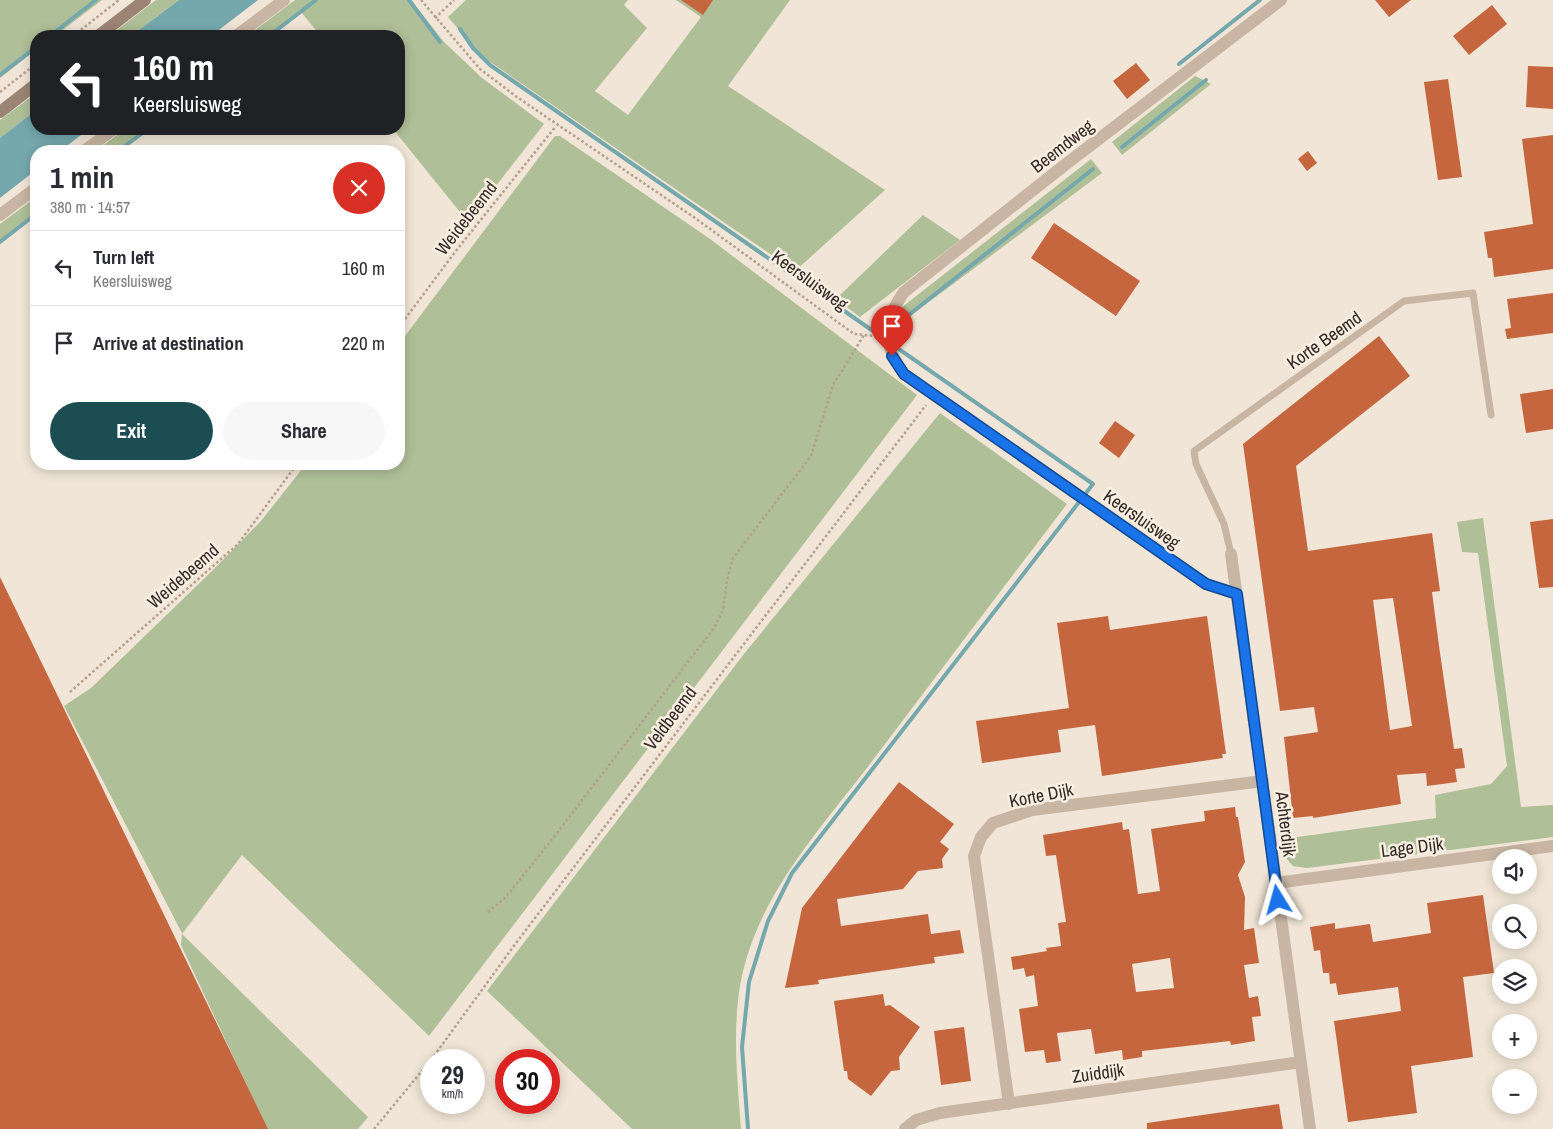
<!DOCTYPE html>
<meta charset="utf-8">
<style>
:root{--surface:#fff;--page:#f7f7f7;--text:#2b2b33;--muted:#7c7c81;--line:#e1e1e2;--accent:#1b4d53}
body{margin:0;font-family:"Archivo Narrow",sans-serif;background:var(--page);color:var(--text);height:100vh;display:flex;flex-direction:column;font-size:19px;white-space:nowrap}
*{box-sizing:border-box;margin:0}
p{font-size:16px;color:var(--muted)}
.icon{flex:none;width:28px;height:28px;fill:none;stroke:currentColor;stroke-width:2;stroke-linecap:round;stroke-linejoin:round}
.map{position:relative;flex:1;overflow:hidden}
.panel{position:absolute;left:30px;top:145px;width:375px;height:325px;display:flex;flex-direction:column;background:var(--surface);border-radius:20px;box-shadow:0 2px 12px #0003}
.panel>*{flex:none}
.banner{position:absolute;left:30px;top:30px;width:375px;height:105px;border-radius:20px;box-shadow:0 2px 12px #0003;background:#202124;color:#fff;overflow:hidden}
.tools{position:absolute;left:1492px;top:849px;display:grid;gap:10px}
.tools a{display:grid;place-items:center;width:45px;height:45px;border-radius:50%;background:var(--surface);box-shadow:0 2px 12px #0003;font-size:25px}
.speed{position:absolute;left:420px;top:1049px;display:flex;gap:10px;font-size:25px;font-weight:700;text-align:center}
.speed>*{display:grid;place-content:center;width:65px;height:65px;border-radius:50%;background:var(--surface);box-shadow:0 2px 12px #0003;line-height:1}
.speed small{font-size:12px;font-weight:400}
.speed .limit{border:8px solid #d22;background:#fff;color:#111}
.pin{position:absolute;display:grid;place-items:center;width:42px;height:42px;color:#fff;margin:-51px -21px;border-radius:50% 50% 50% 0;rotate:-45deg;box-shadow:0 0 5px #0007}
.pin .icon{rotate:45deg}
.me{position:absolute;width:55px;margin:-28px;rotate:352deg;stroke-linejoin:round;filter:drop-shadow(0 0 4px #0008)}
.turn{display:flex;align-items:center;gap:18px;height:105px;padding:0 20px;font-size:22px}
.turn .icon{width:65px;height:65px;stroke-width:2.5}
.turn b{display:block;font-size:35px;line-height:42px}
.round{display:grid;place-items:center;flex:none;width:52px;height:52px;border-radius:26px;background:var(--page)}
.headline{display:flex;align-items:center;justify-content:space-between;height:85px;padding:0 20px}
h1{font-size:30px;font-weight:800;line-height:38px}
.cta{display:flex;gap:10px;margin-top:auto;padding:10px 20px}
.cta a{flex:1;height:58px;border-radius:30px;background:var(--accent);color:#fff;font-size:20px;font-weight:800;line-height:58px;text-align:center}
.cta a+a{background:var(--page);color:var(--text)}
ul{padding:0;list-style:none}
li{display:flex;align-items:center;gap:15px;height:75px;padding:0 20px;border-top:1px solid var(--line)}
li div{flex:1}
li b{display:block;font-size:19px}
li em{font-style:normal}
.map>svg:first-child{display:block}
.green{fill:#afbf97}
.water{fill:#75a8ad}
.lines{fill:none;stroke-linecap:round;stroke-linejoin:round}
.stream{stroke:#75a8ad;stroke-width:4}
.building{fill:#c5663f;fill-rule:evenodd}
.path{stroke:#b39f8d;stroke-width:2.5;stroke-dasharray:2.5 2.5;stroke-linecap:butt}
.lane{stroke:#c8b5a3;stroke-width:7}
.street{stroke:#c8b5a3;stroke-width:12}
.secondary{stroke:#9b8474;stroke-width:12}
.route-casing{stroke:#114b97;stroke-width:12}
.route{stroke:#1a73e8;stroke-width:9}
.labels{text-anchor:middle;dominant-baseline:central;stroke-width:5;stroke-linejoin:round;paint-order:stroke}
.street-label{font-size:18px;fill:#332a25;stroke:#f8efe2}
</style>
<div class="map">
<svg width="1553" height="1129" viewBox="0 0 1553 1129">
<rect width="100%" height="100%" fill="#f0e5d6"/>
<path class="green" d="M0,0H102L55,36H36V50L0,78Z
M156,0H179L131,36H109Z
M295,0H411L444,42L482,78L544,124L468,222L393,129H399V36H321L301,12L269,36H247Z
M466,0H628L624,5L647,28L595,91L628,115L701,17L676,0H790L728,86L885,190L795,271L480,55L448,17Z
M1195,76L1211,84L1122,155L1112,142Z
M36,93V110L0,138V120Z
M125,129H147L118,151H96Z
M555,136H560L710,239L917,395L429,1036L242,855L182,934L368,1117L358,1129H267L181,945L182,933L64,706L91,688L212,571L261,521L306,464H399V344Z
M1091,159L1102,173L886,334L879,329L878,326Z
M36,197V214L0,241V224Z
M923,215L960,240L860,317L836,299Z
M940,413L1067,504C1002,589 937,675 873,760C826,822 768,884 746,960C730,1014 737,1074 741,1129H632L487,991L744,654Z
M1483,518L1521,807L1553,805V837L1307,868L1293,866L1286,858L1283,839L1436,818L1435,795L1491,784L1507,766L1478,553L1462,552L1457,522Z"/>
<path class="water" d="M179,0H258L211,36H131Z
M36,110V129H89L60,151H36V170L0,198V138Z"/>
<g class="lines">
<path class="stream" d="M409,0L440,42
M460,29L473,48L490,65L886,340
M50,36L96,0
M269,36L316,0
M1179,64L1260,0
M0,75L36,47
M1122,147L1206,80
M118,151L148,129
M0,242L36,214
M910,314L1093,169
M748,1129L742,1047L749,982L768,921L792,873L1093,484L893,345"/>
</g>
<path class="building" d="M681,0H713L703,15Z
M1375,0H1411L1389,17Z
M1492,5L1507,24L1469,55L1453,36Z
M1136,63L1150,80L1127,99L1113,81Z
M1528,66L1553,67V109L1526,107Z
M1448,79L1462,177L1438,180L1424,82Z
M1553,135V269L1494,277L1492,258H1488L1484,232L1533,224L1522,139Z
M1308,151L1317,163L1307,171L1298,159Z
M1054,223L1140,281L1116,316L1031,258Z
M1553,293V333L1507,339L1505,329L1511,328L1507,299Z
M1379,336L1410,376L1296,466L1308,551L1432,533L1440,591L1432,592L1439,646L1454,749L1462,748L1465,768L1455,769L1457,782L1427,786L1426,773L1397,775L1401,804L1313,818V816L1293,818L1284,737L1318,732L1314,707L1280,711L1243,444ZM1393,598L1412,726L1390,730L1373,600Z
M1553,389V429L1526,433L1520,394Z
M1115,421L1135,435L1119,458L1099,443Z
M1553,519V587L1539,588L1530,522Z
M0,577L268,1129H0Z
M1108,616L1110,630L1207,616L1226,754H1222L1223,758L1102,776L1095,725L1058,730L1061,752L982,763L976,721L1069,708L1057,623Z
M899,782L954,824L940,842L949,849L942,859L943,868L918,871L903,889L837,899L841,926L928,914L931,934L960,930L964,953L934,957L935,963L818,980L819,984L785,988L802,908Z
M1235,807L1236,817H1238L1245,862L1238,875L1245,897L1244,930L1254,928L1259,963L1244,965L1249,998L1258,996L1261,1016L1252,1017L1255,1041L1231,1045L1230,1041L1142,1051V1057L1123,1060L1122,1050L1095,1054L1091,1029L1057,1033L1061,1061L1046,1063L1044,1050L1025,1052L1019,1009L1038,1006L1034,975L1026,977L1024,968L1013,970L1011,957L1047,951L1046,948L1061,946L1058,923L1066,922L1056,855L1046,856L1043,835L1122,822L1123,830L1129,829L1138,894L1160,891L1151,829L1205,821L1204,811ZM1170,958L1174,988L1136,992L1132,964Z
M1483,895L1494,973L1463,977L1473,1057L1411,1066L1417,1113L1348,1122L1334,1021L1401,1011L1398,987L1338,995L1336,983L1330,984L1329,973H1323L1320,950L1314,951L1310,927L1335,923V929L1370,924L1373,942L1431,933L1427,903Z
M883,994L885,1006L890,1005L920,1027L899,1057L900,1070L891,1071L871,1096L848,1079L847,1071H844L834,1001Z
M964,1027L971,1081L941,1085L934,1031Z
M1279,1104L1283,1129H1147V1123Z"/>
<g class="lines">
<path class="path" d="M421,0L480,69L517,97L695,218L854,334L875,336
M435,18L454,0
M73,36L119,0
M0,92L36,64
M399,327L455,252L556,126
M70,692L238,544L297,464
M488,912L506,897L557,833L714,628L723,610L727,580L733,558L811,456L833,385L864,335
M431,1060L516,943L926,405
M374,1129L431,1060"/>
<path class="lane" d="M1231,554L1224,524L1196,464L1194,451L1404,301L1473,293L1491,415"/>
<path class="street" d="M236,36L284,0
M84,151L114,129
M0,215L36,188
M1231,554L1310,1129
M1237,594L1206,584L904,374C882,341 882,324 904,292L1066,164L1281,0
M1276,883L1553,846
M1009,1104L974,856L981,837L993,823L1032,810L1263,781
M905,1129L916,1120L940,1113L1301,1062"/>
<path class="secondary" d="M98,36L145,0
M0,112L36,84"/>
</g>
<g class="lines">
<g class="route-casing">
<path id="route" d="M892,356L904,374L1206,584L1237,594L1278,900"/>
</g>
<use href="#route" class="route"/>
</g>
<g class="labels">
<g class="street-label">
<text transform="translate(1062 146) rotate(-38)">Beemdweg</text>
<text transform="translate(466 218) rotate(-52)">Weidebeemd</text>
<text transform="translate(810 280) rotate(36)">Keersluisweg</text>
<text transform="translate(1324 340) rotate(-35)">Korte Beemd</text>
<text transform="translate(1142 519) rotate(35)">Keersluisweg</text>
<text transform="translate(183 576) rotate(-41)">Weidebeemd</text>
<text transform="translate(670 718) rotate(-53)">Veldbeemd</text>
<text transform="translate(1041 795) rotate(-11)">Korte Dijk</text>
<text transform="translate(1286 824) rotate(83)">Achterdijk</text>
<text transform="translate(1412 847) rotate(-7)">Lage Dijk</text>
<text transform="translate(1098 1073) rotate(-8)">Zuiddijk</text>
</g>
</g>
</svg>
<div class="tools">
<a><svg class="icon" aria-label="sound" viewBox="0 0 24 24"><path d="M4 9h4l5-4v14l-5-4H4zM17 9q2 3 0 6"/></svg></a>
<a><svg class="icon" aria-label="search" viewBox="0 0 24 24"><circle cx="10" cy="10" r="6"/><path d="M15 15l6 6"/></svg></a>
<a><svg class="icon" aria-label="layers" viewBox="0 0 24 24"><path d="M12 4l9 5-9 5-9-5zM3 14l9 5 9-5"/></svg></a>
<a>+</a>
<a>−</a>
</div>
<div class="speed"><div>29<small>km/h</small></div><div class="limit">30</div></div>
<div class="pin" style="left:892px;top:356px;background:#d93025"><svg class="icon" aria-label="arrive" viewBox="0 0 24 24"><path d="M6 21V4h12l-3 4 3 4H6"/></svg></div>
<svg class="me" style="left:1278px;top:900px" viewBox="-20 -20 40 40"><path d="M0-17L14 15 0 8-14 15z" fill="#1a73e8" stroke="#fff" stroke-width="4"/></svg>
<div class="banner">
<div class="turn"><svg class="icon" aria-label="left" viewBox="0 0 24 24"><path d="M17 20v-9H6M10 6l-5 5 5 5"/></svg><div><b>160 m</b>Keersluisweg</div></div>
</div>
<section class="panel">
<div class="headline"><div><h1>1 min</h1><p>380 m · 14:57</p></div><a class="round" style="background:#d93025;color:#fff"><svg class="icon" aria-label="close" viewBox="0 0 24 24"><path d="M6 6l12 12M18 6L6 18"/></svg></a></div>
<ul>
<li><svg class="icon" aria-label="left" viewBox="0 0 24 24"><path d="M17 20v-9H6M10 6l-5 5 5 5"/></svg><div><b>Turn left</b><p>Keersluisweg</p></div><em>160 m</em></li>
<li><svg class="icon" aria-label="arrive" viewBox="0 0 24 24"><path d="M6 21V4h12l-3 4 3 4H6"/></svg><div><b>Arrive at destination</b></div><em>220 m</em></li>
</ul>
<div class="cta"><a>Exit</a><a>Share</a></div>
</section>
</div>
